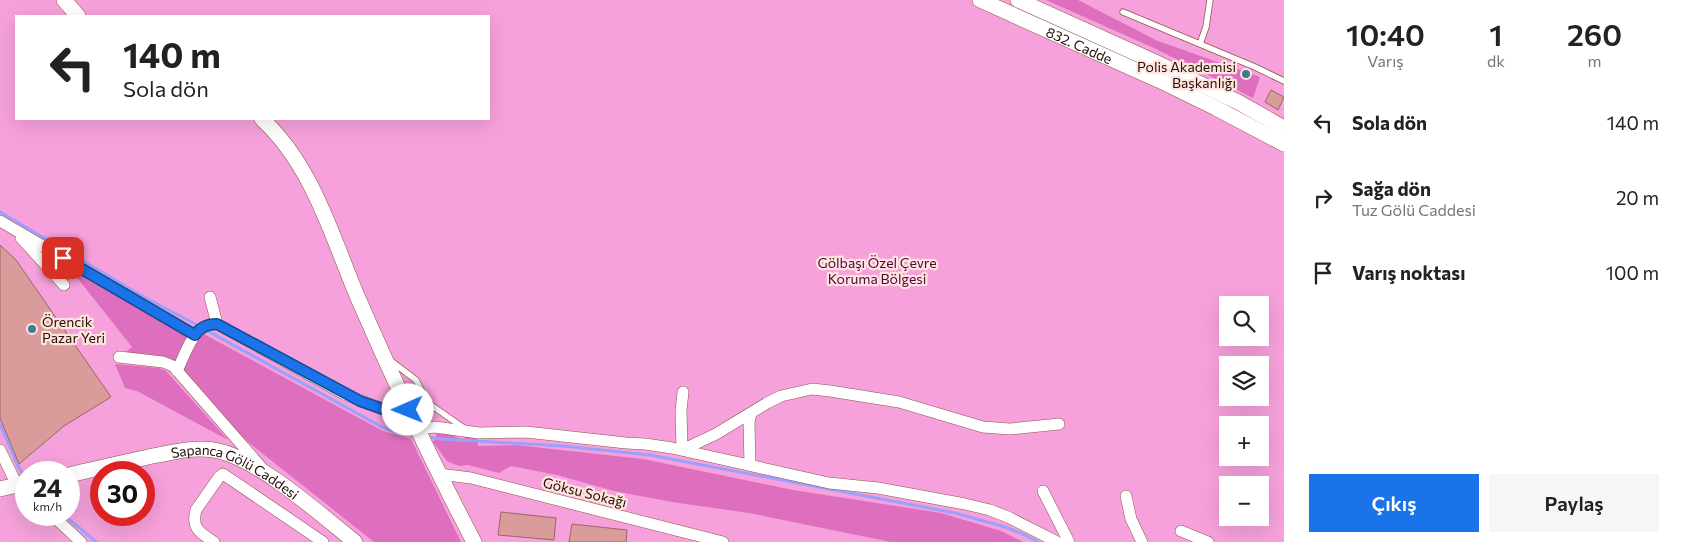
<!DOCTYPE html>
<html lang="tr">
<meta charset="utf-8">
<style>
:root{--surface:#fff;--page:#f6f6f6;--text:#222;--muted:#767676;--accent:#1a73e8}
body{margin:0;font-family:Commissioner,sans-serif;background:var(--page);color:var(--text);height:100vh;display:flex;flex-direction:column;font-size:19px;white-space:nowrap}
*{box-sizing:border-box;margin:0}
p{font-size:16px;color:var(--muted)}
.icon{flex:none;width:28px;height:28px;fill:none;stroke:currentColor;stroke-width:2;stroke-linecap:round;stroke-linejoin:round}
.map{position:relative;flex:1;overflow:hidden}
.drawer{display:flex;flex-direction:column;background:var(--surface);width:400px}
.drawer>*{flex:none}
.guide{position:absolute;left:15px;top:15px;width:475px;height:105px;border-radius:0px;box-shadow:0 5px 20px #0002;background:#fff;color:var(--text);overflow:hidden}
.buttons{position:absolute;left:1219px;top:296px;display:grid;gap:10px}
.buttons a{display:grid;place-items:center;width:50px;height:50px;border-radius:0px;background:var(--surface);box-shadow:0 5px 20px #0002;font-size:25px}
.speed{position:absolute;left:15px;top:461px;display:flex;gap:10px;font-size:25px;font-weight:700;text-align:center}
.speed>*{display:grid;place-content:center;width:65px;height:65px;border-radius:50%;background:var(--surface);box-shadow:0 5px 20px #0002;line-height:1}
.speed small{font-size:12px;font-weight:400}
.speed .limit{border:8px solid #d22;background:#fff;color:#111}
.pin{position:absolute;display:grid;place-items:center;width:42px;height:42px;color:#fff;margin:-21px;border-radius:10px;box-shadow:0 2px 8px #0006}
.me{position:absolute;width:55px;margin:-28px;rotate:269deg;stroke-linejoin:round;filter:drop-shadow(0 0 4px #0008)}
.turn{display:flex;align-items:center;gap:18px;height:105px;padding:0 25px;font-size:22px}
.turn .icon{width:65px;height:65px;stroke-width:2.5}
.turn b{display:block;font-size:35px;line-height:42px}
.eta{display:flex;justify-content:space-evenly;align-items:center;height:85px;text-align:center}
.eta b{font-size:30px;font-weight:600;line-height:35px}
.primary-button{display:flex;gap:10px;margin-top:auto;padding:10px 25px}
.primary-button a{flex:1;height:58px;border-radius:0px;background:var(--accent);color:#fff;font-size:20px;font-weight:600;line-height:58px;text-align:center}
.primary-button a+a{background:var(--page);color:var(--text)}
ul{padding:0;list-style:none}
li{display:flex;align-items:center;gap:15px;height:75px;padding:0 25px}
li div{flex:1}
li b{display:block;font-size:19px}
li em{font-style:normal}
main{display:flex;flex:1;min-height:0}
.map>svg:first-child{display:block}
.green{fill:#f6a1db;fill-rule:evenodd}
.forest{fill:#dd6fbe}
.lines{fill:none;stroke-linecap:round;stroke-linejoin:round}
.stream{stroke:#9aa1fd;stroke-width:3}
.building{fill:#da9b9b;stroke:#9e6464}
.lane-casing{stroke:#8c5745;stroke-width:7}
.street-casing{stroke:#8c5745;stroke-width:12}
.secondary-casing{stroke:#8c5745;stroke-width:16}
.lane{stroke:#fff;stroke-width:5.5}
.street{stroke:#fff;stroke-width:11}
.secondary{stroke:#fff;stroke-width:15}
.route-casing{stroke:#114b97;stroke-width:12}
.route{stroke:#1a73e8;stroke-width:9}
.poi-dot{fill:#3b7c8f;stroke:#ffe5dd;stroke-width:2}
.labels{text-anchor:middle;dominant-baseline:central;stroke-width:4.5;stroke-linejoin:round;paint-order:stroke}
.street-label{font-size:14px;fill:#240f08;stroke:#ffe5dd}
.poi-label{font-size:14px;fill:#240f08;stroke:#ffe5dd;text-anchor:end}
.park-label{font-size:14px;fill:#4d053d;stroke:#ffe5dd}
</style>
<main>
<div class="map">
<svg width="1284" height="542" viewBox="0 0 1284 542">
<rect width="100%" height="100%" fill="#fad5c8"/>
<path class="green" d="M0,0H1284V542H0ZM16,16H489V119H16ZM1228,305H1260V338H1228ZM1228,365H1260V398H1228ZM1228,425H1260V458H1228ZM26,472H69V515H26ZM101,472H144V515H101ZM1228,485H1260V518H1228Z"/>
<path class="forest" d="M1046,0H1078L1158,41L1260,77L1253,98L1156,49Z
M36,248L190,338L177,364L170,358L125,356L123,354L132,347L75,275L66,282Z
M202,333L383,431L411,439L461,542H374L238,434L182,370Z
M115,364L159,368L166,371L228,440L137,391L125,388Z
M445,433L462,439L470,435L477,439L478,446L516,445L643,459L793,490L941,513L1001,531L1023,542H891L749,513L672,502L614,491L557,475L511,466L499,473L468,465L459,466L447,461L433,442L437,434Z"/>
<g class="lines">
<path class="stream" d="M0,212L144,297L201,327
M206,330L382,427L396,432L414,435
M0,424L18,466L26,479
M427,437L441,439L563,446L650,455L955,513L1005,527L1025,535L1038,542
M64,515L96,542"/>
</g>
<path class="building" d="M1271,90L1284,97L1278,110L1265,102Z
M0,245L16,260L111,397L64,426L19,464L0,418Z
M501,512L556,518L554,540L498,535Z
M572,524L627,530L626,542H569Z"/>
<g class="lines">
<g class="lane-casing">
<path id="lane" d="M1123,12L1255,67L1284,81
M1200,44L1206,27L1210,0
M391,361L416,380L428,403L464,428"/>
</g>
<g class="street-casing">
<path id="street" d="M0,221L195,335
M21,238L64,285
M210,297L217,324
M119,357L163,362L173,366L262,468
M177,371C186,353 193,323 217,324L344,394L394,413L408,410
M683,392L681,411L682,450L716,434L767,403L781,396L812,389L830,391L899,402L983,427L1010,429L1059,424
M417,429L435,427L479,433L526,432L626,443L645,444L672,448L829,483L878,488L965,504L990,510L1008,517L1057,542
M0,450L13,477L26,492
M750,465L749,423L751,413
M439,474L471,478L723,542
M1043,491L1069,542
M1126,496L1131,519L1142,542
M52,515L81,542
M1181,531L1208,542
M214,542C200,533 191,528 196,510L219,477L223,474L323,542"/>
</g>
<g class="secondary-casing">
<g id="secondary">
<path d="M64,0L78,16"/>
<path id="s1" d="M980,0L1167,84L1216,108L1284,144"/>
<path d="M1018,0L1153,61L1238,102L1284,128"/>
<path d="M262,119C313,166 332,237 358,298C394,381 432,462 474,542"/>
<path id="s2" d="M69,475C99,468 128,461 158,455C178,451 199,446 219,451C261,461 321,515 355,542"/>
<path d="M0,489L26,483"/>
</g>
</g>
<use href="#lane" class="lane"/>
<use href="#street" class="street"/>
<use href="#secondary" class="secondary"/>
</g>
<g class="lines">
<g class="route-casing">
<path id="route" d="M63,258L195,335C200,327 208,324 217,324L360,401L394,413L408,410"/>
</g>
<use href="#route" class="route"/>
</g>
<g class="poi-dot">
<circle cx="1246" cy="74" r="5"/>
<circle cx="32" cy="329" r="5"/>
</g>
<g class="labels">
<g class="street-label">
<text stroke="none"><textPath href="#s1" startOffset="109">832. Cadde</textPath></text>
<text stroke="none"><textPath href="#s2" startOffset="174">Sapanca Gölü Caddesi</textPath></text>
<text transform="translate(585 492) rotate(14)">Göksu Sokağı</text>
</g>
<g class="poi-label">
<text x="1236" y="66">Polis Akademisi<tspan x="1236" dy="16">Başkanlığı</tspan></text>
<text x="42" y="321" text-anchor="start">Örencik<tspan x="42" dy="16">Pazar Yeri</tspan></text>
</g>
<g class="park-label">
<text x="877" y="262">Gölbaşı Özel Çevre<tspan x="877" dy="16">Koruma Bölgesi</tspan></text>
</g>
</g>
</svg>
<div class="buttons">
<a><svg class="icon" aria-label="search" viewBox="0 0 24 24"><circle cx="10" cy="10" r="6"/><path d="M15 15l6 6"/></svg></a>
<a><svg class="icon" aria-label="layers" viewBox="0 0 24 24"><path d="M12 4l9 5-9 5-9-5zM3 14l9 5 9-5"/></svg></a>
<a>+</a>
<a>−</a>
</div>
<div class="speed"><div>24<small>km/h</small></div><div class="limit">30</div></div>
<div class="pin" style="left:63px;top:258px;background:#d93025"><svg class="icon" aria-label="arrive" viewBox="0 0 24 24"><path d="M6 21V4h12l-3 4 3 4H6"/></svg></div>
<svg class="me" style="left:408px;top:410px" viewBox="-20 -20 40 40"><circle r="19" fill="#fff"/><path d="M0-13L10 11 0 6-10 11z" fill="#1a73e8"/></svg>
<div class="guide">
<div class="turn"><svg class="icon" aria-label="left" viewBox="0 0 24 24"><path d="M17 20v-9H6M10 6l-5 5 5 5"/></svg><div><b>140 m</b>Sola dön</div></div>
</div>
</div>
<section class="drawer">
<div class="eta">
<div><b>10:40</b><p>Varış</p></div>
<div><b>1</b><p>dk</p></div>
<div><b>260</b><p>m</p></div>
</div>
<ul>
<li><svg class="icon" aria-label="left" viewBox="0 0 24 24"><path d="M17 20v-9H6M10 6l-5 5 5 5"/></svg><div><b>Sola dön</b></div><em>140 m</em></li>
<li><svg class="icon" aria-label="right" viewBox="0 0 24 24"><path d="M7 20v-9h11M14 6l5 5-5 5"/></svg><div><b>Sağa dön</b><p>Tuz Gölü Caddesi</p></div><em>20 m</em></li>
<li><svg class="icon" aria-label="arrive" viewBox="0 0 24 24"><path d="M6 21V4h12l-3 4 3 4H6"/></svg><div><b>Varış noktası</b></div><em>100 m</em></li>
</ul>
<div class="primary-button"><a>Çıkış</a><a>Paylaş</a></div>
</section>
</main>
